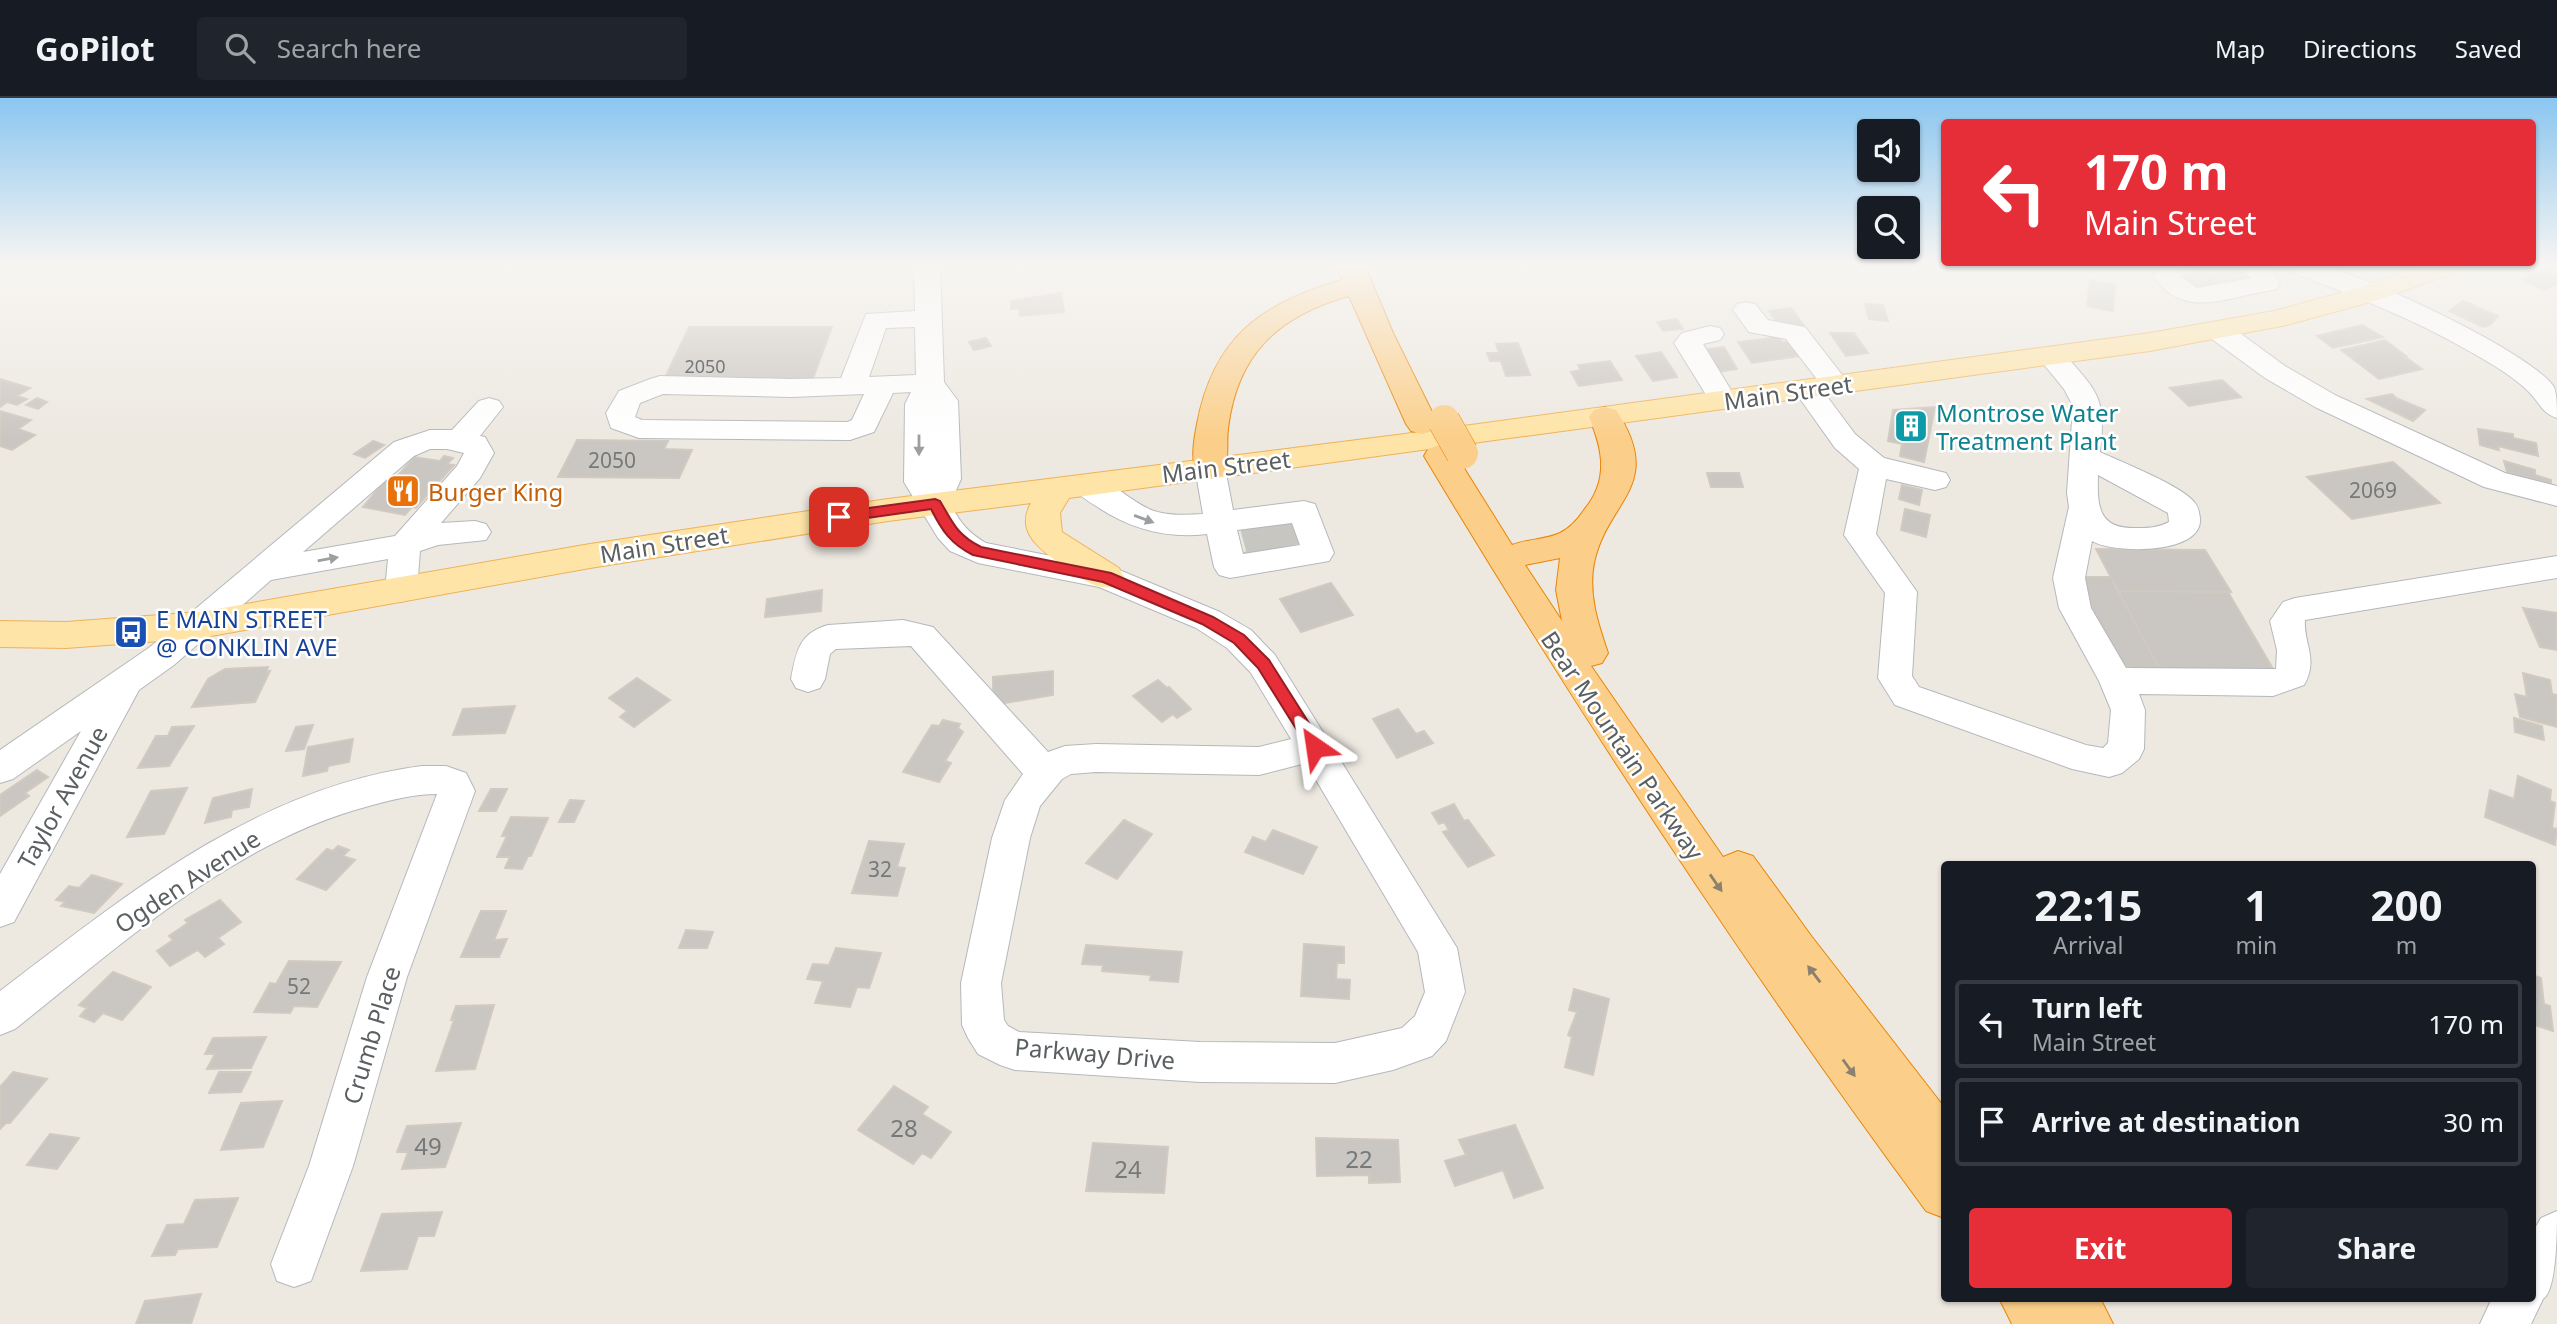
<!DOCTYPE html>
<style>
:root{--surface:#171b24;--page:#20242c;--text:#f1f3f6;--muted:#9ea1a6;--line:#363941;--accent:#e62e38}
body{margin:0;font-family:"Noto Sans",sans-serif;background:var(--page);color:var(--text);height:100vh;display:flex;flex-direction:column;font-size:26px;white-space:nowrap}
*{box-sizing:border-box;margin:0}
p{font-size:23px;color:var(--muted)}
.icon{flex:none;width:38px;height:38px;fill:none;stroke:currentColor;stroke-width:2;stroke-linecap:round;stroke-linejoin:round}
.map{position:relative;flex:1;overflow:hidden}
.sheet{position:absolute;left:1941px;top:763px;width:595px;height:441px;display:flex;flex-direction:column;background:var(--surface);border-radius:7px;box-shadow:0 2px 5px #0004}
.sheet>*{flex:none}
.banner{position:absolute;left:1941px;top:21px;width:595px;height:147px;border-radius:7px;box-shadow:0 2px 5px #0004;background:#e62e38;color:#fff;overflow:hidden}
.tools{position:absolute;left:1857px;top:21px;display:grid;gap:14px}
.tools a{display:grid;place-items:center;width:63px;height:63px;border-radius:7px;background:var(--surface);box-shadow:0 2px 5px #0004;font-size:35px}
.pin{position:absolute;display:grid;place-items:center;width:60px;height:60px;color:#fff;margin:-30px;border-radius:14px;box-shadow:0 4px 10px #0006}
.me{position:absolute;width:77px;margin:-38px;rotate:328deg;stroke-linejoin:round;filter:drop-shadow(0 0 5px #0008)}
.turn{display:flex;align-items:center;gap:24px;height:147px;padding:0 28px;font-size:32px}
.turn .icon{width:91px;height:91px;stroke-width:2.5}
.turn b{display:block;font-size:49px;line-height:60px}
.eta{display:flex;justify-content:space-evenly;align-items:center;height:119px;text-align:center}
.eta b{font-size:42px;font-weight:700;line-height:49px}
.primary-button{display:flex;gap:14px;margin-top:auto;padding:14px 28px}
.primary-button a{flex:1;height:80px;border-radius:7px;background:var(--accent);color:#fff;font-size:28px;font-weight:700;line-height:80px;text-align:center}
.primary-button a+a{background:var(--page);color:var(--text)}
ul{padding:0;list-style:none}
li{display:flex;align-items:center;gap:21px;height:88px;margin:0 14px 10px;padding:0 14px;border:4px solid var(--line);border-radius:7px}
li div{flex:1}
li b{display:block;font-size:26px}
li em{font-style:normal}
header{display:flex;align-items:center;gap:42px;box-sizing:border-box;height:98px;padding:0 35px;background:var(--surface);border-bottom:2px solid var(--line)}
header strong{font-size:33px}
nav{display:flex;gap:38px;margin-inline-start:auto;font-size:24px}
.search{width:490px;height:63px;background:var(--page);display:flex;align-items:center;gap:18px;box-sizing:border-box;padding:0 24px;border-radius:7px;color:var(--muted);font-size:26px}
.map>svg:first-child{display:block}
.building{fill:#cac6c1;stroke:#d1cac0;stroke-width:2}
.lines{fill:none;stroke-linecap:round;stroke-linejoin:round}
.minor-tunnel-far1{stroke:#c8c6c1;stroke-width:28;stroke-dasharray:28 14;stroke-linecap:butt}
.minor-tunnel{stroke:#c8c6c1;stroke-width:35;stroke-dasharray:35 18;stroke-linecap:butt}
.minor-casing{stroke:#b4b8bc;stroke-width:2}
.major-casing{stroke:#efb159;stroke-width:2}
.highway-casing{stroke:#ea8404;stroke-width:2}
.minor{fill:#fff;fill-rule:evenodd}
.major{fill:#fee4a6;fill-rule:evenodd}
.highway{fill:#fbcf8a;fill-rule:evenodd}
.highway-bridge-casing{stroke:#ea8404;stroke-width:33;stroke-linecap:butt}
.highway-bridge{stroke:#fbcf8a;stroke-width:32}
.oneway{fill:#9c9fa1}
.oneway2{fill:#8a816e}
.route{fill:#e62e38;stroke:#961e24;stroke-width:2}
.labels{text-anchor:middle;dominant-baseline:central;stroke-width:5;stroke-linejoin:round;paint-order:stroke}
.far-number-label{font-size:18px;fill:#76797a}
.number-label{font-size:21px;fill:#76797a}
.street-label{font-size:24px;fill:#5a5f62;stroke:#fff}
.culture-label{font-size:24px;fill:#0d838f;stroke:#fff;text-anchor:start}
.food-label{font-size:24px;fill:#c56008;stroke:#fff;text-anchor:start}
.transit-label{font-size:24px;fill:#164399;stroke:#fff;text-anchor:start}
.near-number-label{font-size:24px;fill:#76797a}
</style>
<header>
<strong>GoPilot</strong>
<div class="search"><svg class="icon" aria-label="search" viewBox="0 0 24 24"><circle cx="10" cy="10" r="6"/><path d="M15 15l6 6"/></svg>Search here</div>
<nav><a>Map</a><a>Directions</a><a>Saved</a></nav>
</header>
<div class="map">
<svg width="2557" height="1226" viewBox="0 0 2557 1226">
<rect width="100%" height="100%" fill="#ede9e1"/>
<path class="building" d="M2189,168H2208L2214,172L2243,168L2262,182L2189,195L2171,180L2199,175Z
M2532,172L2537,175L2544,172L2557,179V186L2543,192L2522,181L2532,177L2526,174Z
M2090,182L2115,187L2113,213L2087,208Z
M1061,195L1064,214L1020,218L1019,210L1011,211V203Z
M2463,203L2498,218L2490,227L2483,229L2449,213Z
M1865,206L1883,207L1888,223L1869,221Z
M1791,210L1804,228L1781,230L1769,213Z
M1677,221L1683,231L1663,233L1657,224Z
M2362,227L2383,239L2333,250L2317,238Z
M689,229H832L812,283L664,282Z
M1830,235H1854L1868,255L1846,258Z
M1779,239L1782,244H1788L1799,258L1752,265L1738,244Z
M986,240L991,248L974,252L969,244Z
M2385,242L2406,258H2404L2422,271L2379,281L2341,252Z
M1518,245L1530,277L1506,278L1501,263H1490L1487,255H1499L1496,246Z
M1724,249L1737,271L1716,274L1699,252Z
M1661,254L1675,275L1677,279L1653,283L1636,258Z
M1610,263L1622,282L1579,288L1571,274L1581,272L1578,267Z
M0,281L30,290L17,298L27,301L17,307L7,304L0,309Z
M2222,282L2241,299L2189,308L2170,290Z
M2392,296L2396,300L2425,312L2413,323L2367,301Z
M37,300L47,304L38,311L26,307Z
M1935,309L1924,364L1900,358L1902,346L1888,343L1893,312Z
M0,313L31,322L18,331L35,337L12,352L0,348Z
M2478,331L2513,336V340L2536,345L2538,358L2498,348L2499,352L2480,347Z
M577,342L668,343L664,351L692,352L679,380L558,379Z
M373,343L384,347L365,360L354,356Z
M444,358L453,360L447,366L454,367L416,410L412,409L405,417L363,409L387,380L395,381L414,359L440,363Z
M2504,363L2535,372V377L2551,382V386L2507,374Z
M2393,364L2440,405L2352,421L2307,379Z
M1707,375H1739L1743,389H1711Z
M1902,387L1922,392L1919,407L1899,401Z
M1905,411L1930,417L1926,439L1901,432Z
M2096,451L2205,452L2231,494L2118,493Z
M2081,479H2111L2161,574L2130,573L2128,569L2121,568L2082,491H2087Z
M1331,485L1353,517L1301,534L1280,501Z
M822,492L821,513L765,519L767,501Z
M2118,493L2228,494L2276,576L2161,574Z
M2523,510L2557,515V552L2540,549Z
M268,569L266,574L270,573L255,604L192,609L208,581L225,571Z
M1053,573V597L993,607V579Z
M2523,575L2550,582L2552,596L2557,597V629L2520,619L2515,596L2527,599Z
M637,580L670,602L634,629L620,619L627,613L609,600Z
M1158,582L1167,590L1169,589L1191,611L1177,620L1173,616L1162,624L1133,598Z
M515,608L505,635L453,637L463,611Z
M1398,611L1416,636L1424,633L1433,645L1397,660L1373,621Z
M2514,620L2542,628L2544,642L2515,634Z
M943,622L960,626L958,630L963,634L945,663L951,665L939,684L903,674L932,627L939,628Z
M313,627L304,651L286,653L296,629Z
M194,628L169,668L138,670L156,638H168L172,629Z
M353,641L349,664L328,668L327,673L303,678L308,649Z
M37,672L48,679L25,695L29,698L0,718V697Z
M2518,678L2551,692L2550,703L2555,705L2552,730L2557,731L2555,747L2485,719L2490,692L2514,701Z
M187,690L164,736L127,739L151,693Z
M252,691L249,709L232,712L231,719L205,725L213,700Z
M491,691H507L496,713H479Z
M570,702L584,703L574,724H559Z
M1454,706L1464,723L1468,722L1494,757L1468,769L1443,734L1449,732L1444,724L1439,726L1432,715Z
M511,719L548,720L531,758H528L522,771L505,770L510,759H497L507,738H502Z
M1124,722L1152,736L1117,781L1086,765Z
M1273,732L1317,749L1303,776L1245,754L1253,739L1266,744Z
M869,743L904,746L897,769L905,770L897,798L852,795Z
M338,748L349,752L343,758L355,762L326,792L297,781L327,751L333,753Z
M92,777L122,786L94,815L61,808L65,804L56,802L69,788L79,790Z
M220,802L241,824L218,840L224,846L205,859L198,852L170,868L157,853L173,842L169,838L188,825L185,822Z
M481,813H506L494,842L507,841L499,859H461Z
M686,832L713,834L707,850H679Z
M1304,846L1344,849V865H1337L1336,881L1350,882L1349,901L1301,898Z
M1086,847L1182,854L1178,884L1150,882L1151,877L1102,873L1103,867L1082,866Z
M836,850L881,855L869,890L857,889L850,909L815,905L823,883L807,881L813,866L829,867Z
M289,863L341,864L317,909L294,908L290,915L254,914L270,885L276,886Z
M113,874L151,889L122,922L103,915L94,924L80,918L87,910L79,907Z
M113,874L151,889L122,922L103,915L94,924L80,918L87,910L79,907Z
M2532,877L2541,880L2544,906L2550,908L2553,933L2532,926Z
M1574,891L1609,901L1593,977L1565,969L1572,939L1568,937L1577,914L1569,912Z
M494,907L475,971L436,973L454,922H451L456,908Z
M266,939L251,970L207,971L215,956H205L213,940Z
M266,939L251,970L207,971L215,956H205L213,940Z
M13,974L47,981L10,1025H6L0,1031V989Z
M13,974L47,981L10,1025H6L0,1031V989Z
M219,974H251L241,994L209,995Z
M219,974H251L241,994L209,995Z
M894,988L928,1009L922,1016L951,1034L931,1060L922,1055L913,1066L858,1032Z
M282,1003L263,1049L221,1052L241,1005Z
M282,1003L263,1049L221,1052L241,1005Z
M461,1025L445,1069L402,1071L408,1054H397L407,1028Z
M1515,1027L1543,1090L1514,1100L1503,1072L1455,1088L1445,1063L1466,1057L1459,1042Z
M50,1036L79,1040L57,1071L27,1067Z
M50,1036L79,1040L57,1071L27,1067Z
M1316,1040L1398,1042L1400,1084L1369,1085V1077L1317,1078Z
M1093,1045L1168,1049L1164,1095L1086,1093Z
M238,1100L217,1149L178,1151L175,1157L152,1158L167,1127L184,1126L195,1102Z
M238,1100L217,1149L178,1151L175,1157L152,1158L167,1127L184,1126L195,1102Z
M442,1114L434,1138H418L407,1171L361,1173L382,1116Z
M442,1114L434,1138H418L407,1171L361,1173L382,1116Z
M201,1196L191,1226H136L145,1203Z
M201,1196L191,1226H136L145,1203Z"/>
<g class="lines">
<path class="minor-tunnel-far1" d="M2228,170L2247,185
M2189,177L2208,192
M1280,422L1288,451
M1253,425L1260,451"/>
<path class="minor-tunnel" d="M1259,449L1261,455"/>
<g class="minor-casing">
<path id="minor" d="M914,168H940L944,284L958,303L961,381L950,406C960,424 968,435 986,445L1117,471L1220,514L1251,532L1275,557L1457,850L1465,894L1446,943L1432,958L1393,972L1335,985L1200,984L1015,972L1000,967L978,956L968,940L962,927L961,885L992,740L1005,702L1023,676L911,548L836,551L830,556L825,581L820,590L808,594L796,590L791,581C796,554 799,535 828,527L903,522L933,529L1048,654L1065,648L1096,646L1259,649L1291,641L1251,575L1227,550L1196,530L1099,489L978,465L950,453L938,440L904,384L905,306L911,294L893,295L874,334L850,342L639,340L611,330L606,315L619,293L650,281L660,278L791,281L841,280L866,216L915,213ZM915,229L916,277L869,279L886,230ZM663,296L791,299L864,296L852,322L847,324L642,322L635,319L640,305ZM1306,665L1418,854L1425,894L1415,918L1402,930L1335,945L1200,944L1019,934L1008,928L1004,922L1001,885L1030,740L1040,708L1062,681L1071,676L1096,674L1259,677Z
M2159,168H2185L2180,178L2197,190L2251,180L2236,168H2269L2280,185L2276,191L2267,193C2225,200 2183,221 2154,179Z
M2284,168C2296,168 2310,166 2322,168C2365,177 2531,254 2554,289C2557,296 2557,311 2557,320C2543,316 2540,306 2531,296C2514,278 2490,265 2469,253C2412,220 2350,196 2288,173Z
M1746,204L1755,206L1768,222L1805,229L1850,287L1846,293L1836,296L1826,293L1786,241L1749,234L1733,212L1737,206Z
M2219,225L2229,227L2285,268L2335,297L2505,375L2557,388V408L2484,389L2315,309L2265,280L2209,239L2206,233L2209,227Z
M1710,228L1720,230L1724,236L1720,242L1703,246L1737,302L1733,308L1723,311L1713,308L1674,245L1682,235Z
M2051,250L2061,252C2096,293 2107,297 2100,354C2123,365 2181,387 2195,405C2199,410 2199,415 2200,420C2204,457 2113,456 2092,443L2085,480L2091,510L2126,570L2276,571L2277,552L2270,523L2283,504L2295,500L2557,458V480L2305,522C2303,545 2319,561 2304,587L2273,598L2139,596L2145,612L2144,651L2139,661L2122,675L2109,679L2072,671L1895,607L1878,580L1885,495L1844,437L1859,371L1835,350L1793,291L1797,285L1807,282L1817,285L1855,336L1884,360L1946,375L1950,382L1946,389L1935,392L1886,381L1876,436L1917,494L1912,578L1919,589L2086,647L2103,650L2108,645L2111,612L2099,583L2059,510L2053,480L2069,409L2067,395L2073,308L2064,291L2037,258L2041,252ZM2098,377L2168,415L2169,424C2158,430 2148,430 2136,430C2098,431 2097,408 2098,377Z
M489,300L499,303L503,309L480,338L485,339L494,355L480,380L441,425L475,423L486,426L491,434L486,442L438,447L420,453L417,492L412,500L401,504L390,500L385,492L388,461L271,482L174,567L139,592L14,824L0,829V776L81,633L13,681L0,685V652L150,549L394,344L430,332H452L479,303ZM430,351H447L464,355L457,368L395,438L303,454L414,358Z
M1210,360L1221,363L1225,370L1233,412L1304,403L1315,406L1334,455L1329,463L1230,480L1219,477L1214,469L1207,436C1166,441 1130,431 1096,408C1086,402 1077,396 1071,386L1075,379C1103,371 1128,404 1154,413C1169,418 1187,417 1203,416L1195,370L1199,363ZM1292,425L1300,447L1243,456L1237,432Z
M422,668H446L466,675L475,693L407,879L353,1068L311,1183L294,1189L277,1183L271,1166L309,1068L367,879L437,696C414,696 391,702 369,708C233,744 122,846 15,931L0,937V893C126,797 258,689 422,668Z
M2557,1113C2557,1134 2557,1192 2543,1201L2531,1226H2480L2492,1200H2532V1135L2541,1120Z"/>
</g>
<g class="major-casing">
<path id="major" d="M2419,168H2460L2456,174L2381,201L2287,227L2150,253L1069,400L1060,415L1062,434L1119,470L1124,479L1119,488C1096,494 1083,481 1065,469C1042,453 1014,435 1031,405L888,423L590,470L200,540L66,550L0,549V523L66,524L200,514L590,446L888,401L1397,337L2150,235L2274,213L2361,189Z"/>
</g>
<g class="highway-casing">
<path id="highway" d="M1337,168H1365L1393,235L1438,326L1433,333L1422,336L1411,333L1406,326L1349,198C1278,218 1237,256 1228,331C1226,346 1230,364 1222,378L1210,381L1198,378C1190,364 1194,341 1197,326C1213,240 1261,205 1342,182Z
M1605,309L1616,312C1666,388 1607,402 1594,465C1588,496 1598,526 1608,555L1602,565L1591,568L1723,759L1738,753L1753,758L1812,839L1944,1009V1120L1926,1113C1746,869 1580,618 1424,358L1428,351L1440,347L1452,351L1512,447C1527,441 1545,442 1560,435C1570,430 1578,421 1584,412C1609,382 1603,352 1589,319L1594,312ZM1560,460L1556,492L1562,523L1525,467Z
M1999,1200H2100L2113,1226H2012Z"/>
</g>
<use href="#minor" class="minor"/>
<use href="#major" class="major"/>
<use href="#highway" class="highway"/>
<g class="highway-bridge-casing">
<path id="highway-bridge" d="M1444,323L1462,355"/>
</g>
<use href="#highway-bridge" class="highway-bridge"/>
</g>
<defs><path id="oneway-solid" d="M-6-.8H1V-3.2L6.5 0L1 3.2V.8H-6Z" transform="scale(1.75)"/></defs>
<g class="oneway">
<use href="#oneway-solid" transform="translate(919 347) rotate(90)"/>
<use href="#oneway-solid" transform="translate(1144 421) rotate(20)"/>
<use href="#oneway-solid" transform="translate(328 461) rotate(-10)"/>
</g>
<g class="oneway2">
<use href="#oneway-solid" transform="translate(1716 785) rotate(55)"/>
<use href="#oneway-solid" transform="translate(1814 876) rotate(-127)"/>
<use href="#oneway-solid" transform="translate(1849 970) rotate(54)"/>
</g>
<linearGradient id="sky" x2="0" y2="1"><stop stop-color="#8bc6f0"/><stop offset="0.49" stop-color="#f7f5f2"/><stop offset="1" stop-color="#f7f5f2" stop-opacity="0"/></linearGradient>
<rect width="2557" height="340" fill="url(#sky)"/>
<path class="route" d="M935,401L940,403C953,425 957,437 981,449L1111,475L1213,519L1244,537L1269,562L1321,644L1323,649L1321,653H1310L1258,570L1234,545L1202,526L1103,484L973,457C951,446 942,433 931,411L839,424L832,419L839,414Z"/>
<defs>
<g id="building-square" transform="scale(1.75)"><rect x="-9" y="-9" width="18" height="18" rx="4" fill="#0f9aa8" stroke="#fff"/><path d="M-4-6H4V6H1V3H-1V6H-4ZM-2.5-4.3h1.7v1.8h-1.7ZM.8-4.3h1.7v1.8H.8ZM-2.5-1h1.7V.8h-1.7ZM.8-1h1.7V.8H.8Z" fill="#fff"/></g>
<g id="restaurant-square" transform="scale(1.75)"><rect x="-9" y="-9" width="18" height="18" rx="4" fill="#e8710a" stroke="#fff"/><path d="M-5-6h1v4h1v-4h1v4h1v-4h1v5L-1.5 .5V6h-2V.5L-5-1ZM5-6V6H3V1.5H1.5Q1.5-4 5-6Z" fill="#fff"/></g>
<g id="bus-square" transform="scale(1.75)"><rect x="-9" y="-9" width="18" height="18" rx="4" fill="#1a4fb4" stroke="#fff"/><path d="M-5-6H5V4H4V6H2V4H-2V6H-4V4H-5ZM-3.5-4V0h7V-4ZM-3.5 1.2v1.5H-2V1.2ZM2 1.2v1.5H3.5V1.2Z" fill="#fff"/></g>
</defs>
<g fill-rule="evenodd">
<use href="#building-square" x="1911" y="328"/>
<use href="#restaurant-square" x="403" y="393"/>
<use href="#bus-square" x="131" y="534"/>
</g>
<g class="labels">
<g class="far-number-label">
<text x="705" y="268">2050</text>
</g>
<g class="number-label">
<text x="612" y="362">2050</text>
<text x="2373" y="392">2069</text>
<text x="880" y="771">32</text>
<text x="299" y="888">52</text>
</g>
<g class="street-label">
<text transform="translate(1788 294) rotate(-8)">Main Street</text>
<text transform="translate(1226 368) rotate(-7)">Main Street</text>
<text transform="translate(664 446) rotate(-9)">Main Street</text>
<text transform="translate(1623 647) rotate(56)">Bear Mountain Parkway</text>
<text transform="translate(62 699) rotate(-61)">Taylor Avenue</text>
<text transform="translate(187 783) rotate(-33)">Ogden Avenue</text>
<text transform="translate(371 937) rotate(-73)">Crumb Place</text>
<text transform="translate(1095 955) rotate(5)">Parkway Drive</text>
</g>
<g class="culture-label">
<text x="1936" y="314">Montrose Water<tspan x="1936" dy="28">Treatment Plant</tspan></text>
</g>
<g class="food-label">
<text x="428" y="393">Burger King</text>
</g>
<g class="transit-label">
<text x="156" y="520">E MAIN STREET<tspan x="156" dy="28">@ CONKLIN AVE</tspan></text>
</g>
<g class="near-number-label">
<text x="904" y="1029">28</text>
<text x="428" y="1047">49</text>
<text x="1359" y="1060">22</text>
<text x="1128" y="1070">24</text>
</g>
</g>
</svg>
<div class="tools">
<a><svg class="icon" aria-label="sound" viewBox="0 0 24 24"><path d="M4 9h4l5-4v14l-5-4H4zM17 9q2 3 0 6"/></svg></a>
<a><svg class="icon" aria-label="search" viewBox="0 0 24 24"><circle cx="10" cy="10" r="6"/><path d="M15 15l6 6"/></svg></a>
</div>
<div class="pin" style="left:839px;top:419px;background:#d93025"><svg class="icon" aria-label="arrive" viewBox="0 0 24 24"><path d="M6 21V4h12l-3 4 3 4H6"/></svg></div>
<svg class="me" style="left:1315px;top:649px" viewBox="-20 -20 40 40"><path d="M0-17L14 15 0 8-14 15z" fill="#e62e38" stroke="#fff" stroke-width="4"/></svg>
<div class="banner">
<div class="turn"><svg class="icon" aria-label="left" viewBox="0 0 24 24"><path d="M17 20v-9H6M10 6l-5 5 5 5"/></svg><div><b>170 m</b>Main Street</div></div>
</div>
<section class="sheet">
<div class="eta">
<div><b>22:15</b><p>Arrival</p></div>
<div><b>1</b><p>min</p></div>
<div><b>200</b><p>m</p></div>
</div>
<ul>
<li><svg class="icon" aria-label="left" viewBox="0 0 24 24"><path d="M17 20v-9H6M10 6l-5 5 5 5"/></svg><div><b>Turn left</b><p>Main Street</p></div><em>170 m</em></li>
<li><svg class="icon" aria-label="arrive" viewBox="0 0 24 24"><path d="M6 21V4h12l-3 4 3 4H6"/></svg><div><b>Arrive at destination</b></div><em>30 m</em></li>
</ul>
<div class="primary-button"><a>Exit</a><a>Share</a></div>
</section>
</div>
